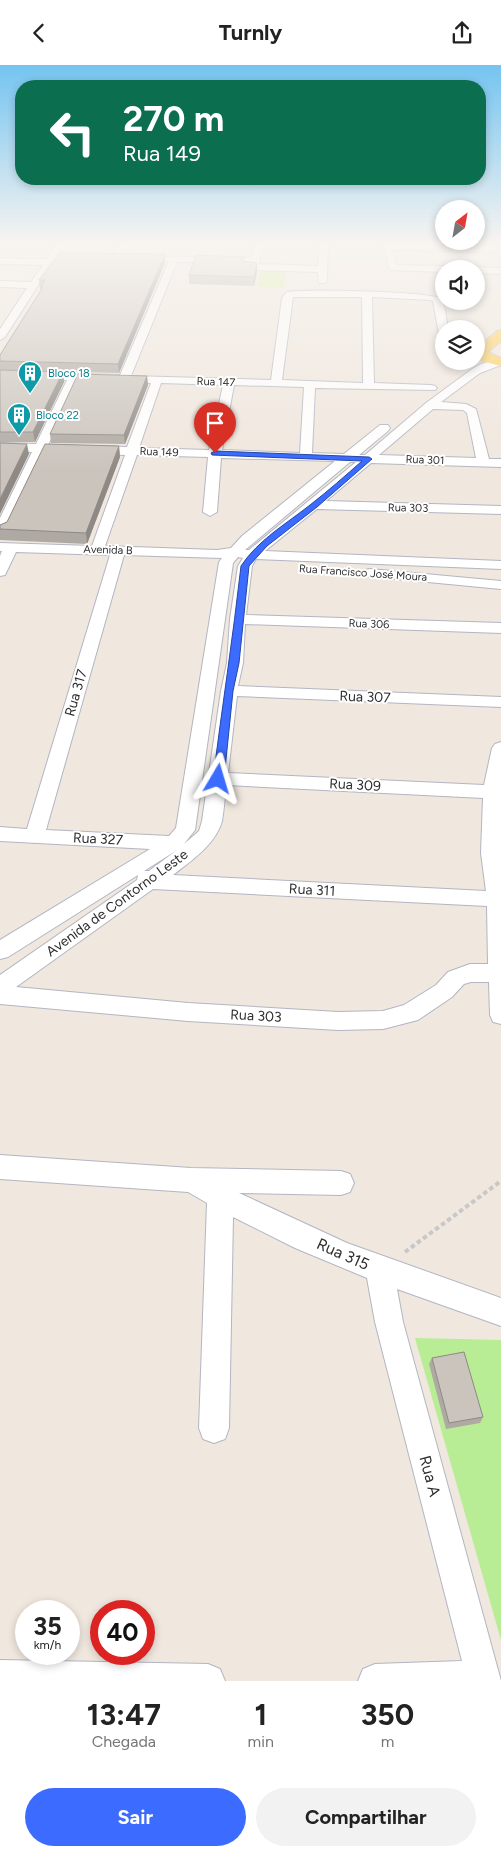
<!DOCTYPE html>
<html lang="pt">
<meta charset="utf-8">
<style>
:root{--surface:#fff;--page:#f2f2f2;--text:#222;--muted:#767676;--accent:#3c6bff}
body{margin:0;font-family:Figtree,sans-serif;background:var(--page);color:var(--text);height:100vh;display:flex;flex-direction:column;font-size:19px;white-space:nowrap}
*{box-sizing:border-box;margin:0}
p{font-size:16px;color:var(--muted)}
.icon{flex:none;width:28px;height:28px;fill:none;stroke:currentColor;stroke-width:2;stroke-linecap:round;stroke-linejoin:round}
.map{position:relative;height:1616px;overflow:hidden}
.details{display:flex;flex-direction:column;background:var(--surface);flex:1}
.details>*{flex:none}
.top-card{position:absolute;left:15px;top:15px;width:471px;height:105px;border-radius:20px;box-shadow:0 2px 8px #0003;background:#0b6e4f;color:#fff;overflow:hidden}
.needle{width:32px;rotate:31deg}
.fabs{position:absolute;left:435px;top:135px;display:grid;gap:10px}
.fabs a{display:grid;place-items:center;width:50px;height:50px;border-radius:50%;background:var(--surface);box-shadow:0 2px 8px #0003;font-size:25px}
.speed{position:absolute;left:15px;top:1535px;display:flex;gap:10px;font-size:25px;font-weight:700;text-align:center}
.speed>*{display:grid;place-content:center;width:65px;height:65px;border-radius:50%;background:var(--surface);box-shadow:0 2px 8px #0003;line-height:1}
.speed small{font-size:12px;font-weight:400}
.speed .limit{border:8px solid #d22;background:#fff;color:#111}
.pin{position:absolute;display:grid;place-items:center;width:42px;height:42px;color:#fff;margin:-51px -21px;border-radius:50% 50% 50% 0;rotate:-45deg;box-shadow:0 0 5px #0007}
.pin .icon{rotate:45deg}
.me{position:absolute;width:55px;margin:-28px;rotate:7deg;stroke-linejoin:round;filter:drop-shadow(0 0 4px #0008)}
.turn{display:flex;align-items:center;gap:18px;height:105px;padding:0 25px;font-size:22px}
.turn .icon{width:65px;height:65px;stroke-width:2.5}
.turn b{display:block;font-size:35px;line-height:42px}
.eta{display:flex;justify-content:space-evenly;align-items:center;height:85px;text-align:center}
.eta b{font-size:30px;font-weight:700;line-height:35px}
.action{display:flex;gap:10px;margin-top:auto;padding:10px 25px}
.action a{flex:1;height:58px;border-radius:30px;background:var(--accent);color:#fff;font-size:20px;font-weight:700;line-height:58px;text-align:center}
.action a+a{background:var(--page);color:var(--text)}
header{display:flex;justify-content:space-between;align-items:center;height:65px;padding:0 25px;background:var(--surface);font-size:22px;font-weight:700}
.map>svg:first-child{display:block}
.green{fill:#b8ec95}
.pitch{fill:#cff490}
.lines{fill:none;stroke-linecap:round;stroke-linejoin:round}
.minor-casing{stroke:#b2b6c2;stroke-width:2}
.major-casing{stroke:#c8c8c8;stroke-width:2}
.path{stroke:#c8c8c8;stroke-width:4;stroke-dasharray:4.5 3;stroke-linecap:butt}
.minor{fill:#fff;fill-rule:evenodd}
.major{fill:#ffcd54;fill-rule:evenodd}
.wall{fill:#afa9a3}
.shaded-wall{fill:#8e8984}
.building{fill:#cbc4bd;stroke:#8e8984}
.route{fill:#3c6bff;stroke:#2746a6}
.labels{text-anchor:middle;dominant-baseline:central;stroke-width:4;stroke-linejoin:round;paint-order:stroke}
.far-culture-label{font-size:11px;fill:#0d838f;stroke:#fff;text-anchor:start}
.far-street-label{font-size:11px;fill:#2d2d2d;stroke:#fff}
.street-label{font-size:14px;fill:#2d2d2d;stroke:#fff}
.near-street-label{font-size:16px;fill:#2d2d2d;stroke:#fff}
</style>
<header><svg class="icon" aria-label="back" viewBox="0 0 24 24"><path d="M15 5l-7 7 7 7"/></svg>Turnly<svg class="icon" aria-label="share" viewBox="0 0 24 24"><path d="M12 15V3M7 8l5-5 5 5M5 13v7h14v-7"/></svg></header>
<div class="map">
<svg width="501" height="1616" viewBox="0 0 501 1616">
<rect width="100%" height="100%" fill="#f0e7de"/>
<path class="green" d="M415,1273L501,1275V1575Z"/>
<path class="pitch" d="M261,205H286L284,223L257,222Z"/>
<g class="lines">
<g class="minor-casing">
<path id="minor" d="M59,178L63,181L58,189H83L87,192L83,195L55,194L5,272L0,275V264L27,223L0,222V216L31,217L43,200L0,199V193L46,194L56,179Z
M120,178H128L120,194H114L113,192Z
M255,178H263L259,199L318,201L320,178H328L327,216L325,218H319L318,207L254,205L250,202V198L177,197L131,311L271,315L282,233L287,227C302,224 434,226 441,234C446,240 446,256 448,264H444V272L439,269L433,236L430,235L372,232L374,318L431,320L435,321L437,323L435,325L315,323L312,388L344,389L380,360H388L390,363L388,366L359,390H365L426,338L472,304L481,299L501,294V300L480,308L441,337L466,339L476,344L489,394H501V402L371,398L326,436L501,441V449L317,444L265,486L501,496V504L256,494L252,501L246,550L501,558V568L245,559L243,598L238,621L501,632V642L237,631L228,708L484,720L492,683L495,679L501,677V959L493,957L490,950L489,917H471L464,919L452,932L418,955L383,964L338,965L188,956L0,939V910L137,815L138,810L8,892L0,894V875L150,784L0,776V762L27,764L110,490L16,487L5,510L0,511V491L2,486H0V478L92,481L125,390L45,387L7,467L0,471V453L32,387L0,386V378L36,379L67,315L0,313V307L120,310L169,196H137L133,193L134,191L251,193ZM293,232H362L363,318L282,315ZM78,316L151,318L127,382L48,380ZM161,318L223,320L209,385L139,383ZM234,320L304,322L300,388L222,385ZM433,344L463,345L467,348L476,393L379,390ZM137,390L208,392L203,447L210,451L217,447L221,393L335,396L242,471L231,483L217,485L105,481ZM350,397H356L249,485H245ZM124,490L222,493L219,497L176,763L169,771L46,765ZM238,492L243,493L238,501L230,554L227,598L221,626L202,756L199,766L184,779L195,765L233,498ZM226,720L483,733L481,788L486,826L173,810C191,796 216,779 222,756C224,744 225,732 226,720ZM177,785L149,806H144ZM153,824L487,841L488,899H470L448,907L436,920L404,940L383,946L338,947L188,938L16,922Z
M384,178L501,181V187L393,185L396,200L444,201L448,204H444V207L392,205L388,202Z
M476,202L501,203V209L476,208V204H472Z
M370,504L501,516V524L365,511L363,508L365,505Z
M0,1090L191,1103L341,1106L350,1109L354,1118L350,1127L341,1130L239,1128L347,1178L501,1233V1261L397,1224L403,1257L501,1616H358L363,1604L375,1599L462,1596L375,1257L367,1213L295,1183L233,1152L229,1363L225,1374L214,1378L203,1374L199,1363L207,1138L188,1127L0,1114Z
M0,1595L208,1599L220,1604L225,1616H0Z"/>
</g>
<g class="major-casing">
<path id="major" d="M501,265V276L488,287L501,293V301L482,296L476,290V284L497,266Z"/>
</g>
<path class="path" d="M405,1187L501,1116"/>
<use href="#minor" class="minor"/>
<use href="#major" class="major"/>
</g>
<path class="wall" d="M244,196L257,198V207L254,221L189,219V210Z
M165,198L119,308L0,305V290L42,225L40,224L39,215Z
M0,305L63,307L64,317L35,377H0Z
M147,311L148,320L125,379L51,378L50,369Z
M119,381L120,392L87,479L0,475V460L7,457Z
M432,1293L483,1352L480,1358L446,1364L429,1299Z"/>
<path class="shaded-wall" d="M165,189V198L119,308L118,299Z
M257,198V207L254,221V212Z
M63,307L64,317L35,377L33,367Z
M147,311L148,320L125,379L124,370Z
M27,379L29,389L0,449V434Z
M119,381L120,392L87,479L86,468Z"/>
<path class="building" d="M59,188L165,189L118,299L0,296V290L43,222H41L45,215H39Z
M196,190L244,192L243,196L257,198L254,212L189,210Z
M0,305L63,307L33,367H0Z
M78,309L147,311L124,370L50,369Z
M0,378L27,379L0,434Z
M45,379L119,381L86,468L0,464V460L7,457Z
M464,1287L483,1352L449,1358L432,1293Z"/>
<linearGradient id="sky" x2="0" y2="1"><stop stop-color="#74c4f0"/><stop offset="0.44" stop-color="#f8f4f0"/><stop offset="1" stop-color="#f8f4f0" stop-opacity="0"/></linearGradient>
<rect width="501" height="404" fill="url(#sky)"/>
<path class="route" d="M215,386L369,392L372,394L317,442L267,481L249,501L239,598L233,626L224,714L218,718L213,714C222,643 233,572 241,501C258,475 286,459 310,440C328,426 345,411 362,396L212,390L211,388Z"/>
<defs>
<g id="building-pin" transform="scale(1.25)"><path d="M0 17L-7.5 6A9.5 9.5 0 1 1 7.5 6Z" fill="#0f9aa8" stroke="#fff"/><path d="M-4-6H4V6H1V3H-1V6H-4ZM-2.5-4.3h1.7v1.8h-1.7ZM.8-4.3h1.7v1.8H.8ZM-2.5-1h1.7V.8h-1.7ZM.8-1h1.7V.8H.8Z" fill="#fff"/></g>
</defs>
<g fill-rule="evenodd">
<use href="#building-pin" x="30" y="308"/>
<use href="#building-pin" x="19" y="350"/>
</g>
<g class="labels">
<g class="far-culture-label">
<text x="48" y="308">Bloco 18</text>
<text x="36" y="350">Bloco 22</text>
</g>
<g class="far-street-label">
<text transform="translate(216 317) rotate(2)">Rua 147</text>
<text transform="translate(159 387) rotate(2)">Rua 149</text>
<text transform="translate(425 395) rotate(2)">Rua 301</text>
<text transform="translate(408 443) rotate(1)">Rua 303</text>
<text transform="translate(108 485) rotate(2)">Avenida B</text>
<text transform="translate(363 508) rotate(4)">Rua Francisco José Moura</text>
<text transform="translate(369 559) rotate(2)">Rua 306</text>
</g>
<g class="street-label">
<text transform="translate(76 628) rotate(-74)">Rua 317</text>
<text transform="translate(365 632) rotate(2)">Rua 307</text>
<text transform="translate(355 720) rotate(3)">Rua 309</text>
<text transform="translate(98 774) rotate(3)">Rua 327</text>
<text transform="translate(312 825) rotate(3)">Rua 311</text>
<text transform="translate(117 838) rotate(-36)">Avenida de Contorno Leste</text>
<text transform="translate(256 951) rotate(3)">Rua 303</text>
</g>
<g class="near-street-label">
<text transform="translate(343 1189) rotate(24)">Rua 315</text>
<text transform="translate(430 1411) rotate(75)">Rua A</text>
</g>
</g>
</svg>
<div class="fabs">
<a><svg class="needle" viewBox="-14 -14 28 28"><path d="M0-13l5 13h-10z" fill="#e53935"/><path d="M0 13l5-13h-10z" fill="#767676"/></svg></a>
<a><svg class="icon" aria-label="sound" viewBox="0 0 24 24"><path d="M4 9h4l5-4v14l-5-4H4zM17 9q2 3 0 6"/></svg></a>
<a><svg class="icon" aria-label="layers" viewBox="0 0 24 24"><path d="M12 4l9 5-9 5-9-5zM3 14l9 5 9-5"/></svg></a>
</div>
<div class="speed"><div>35<small>km/h</small></div><div class="limit">40</div></div>
<div class="pin" style="left:215px;top:388px;background:#d93025"><svg class="icon" aria-label="arrive" viewBox="0 0 24 24"><path d="M6 21V4h12l-3 4 3 4H6"/></svg></div>
<svg class="me" style="left:218px;top:714px" viewBox="-20 -20 40 40"><path d="M0-17L14 15 0 8-14 15z" fill="#3c6bff" stroke="#fff" stroke-width="4"/></svg>
<div class="top-card">
<div class="turn"><svg class="icon" aria-label="left" viewBox="0 0 24 24"><path d="M17 20v-9H6M10 6l-5 5 5 5"/></svg><div><b>270 m</b>Rua 149</div></div>
</div>
</div>
<section class="details">
<div class="eta">
<div><b>13:47</b><p>Chegada</p></div>
<div><b>1</b><p>min</p></div>
<div><b>350</b><p>m</p></div>
</div>
<div class="action"><a>Sair</a><a>Compartilhar</a></div>
</section>
